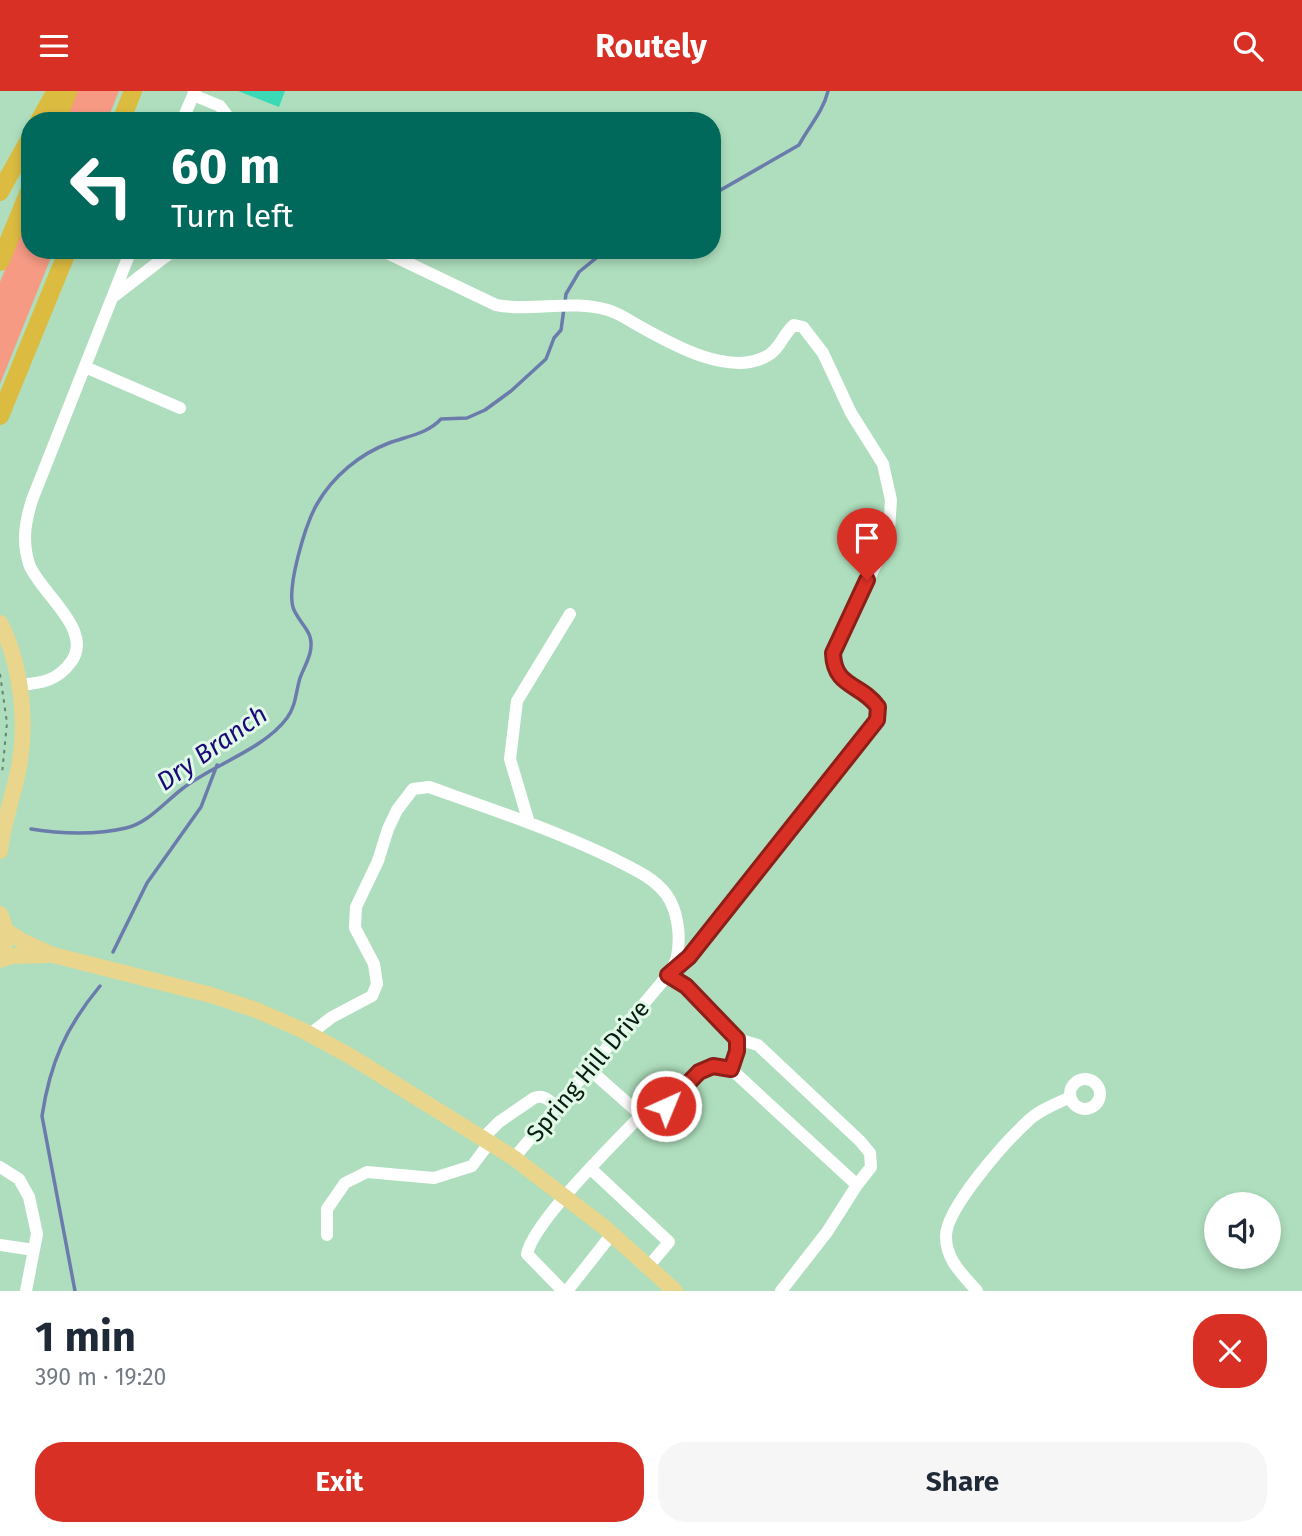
<!DOCTYPE html>
<meta charset="utf-8">
<style>
:root{--surface:#fff;--page:#f6f6f7;--text:#1f2937;--muted:#747a83;--accent:#d93025}
body{margin:0;font-family:"Fira Sans",sans-serif;background:var(--page);color:var(--text);height:100vh;display:flex;flex-direction:column;font-size:26px;white-space:nowrap}
*{box-sizing:border-box;margin:0}
p{font-size:23px;color:var(--muted)}
.icon{flex:none;width:38px;height:38px;fill:none;stroke:currentColor;stroke-width:2;stroke-linecap:round;stroke-linejoin:round}
.map{position:relative;height:1200px;overflow:hidden}
.sheet{display:flex;flex-direction:column;background:var(--surface);flex:1}
.sheet>*{flex:none}
.hud{position:absolute;left:21px;top:21px;width:700px;height:147px;border-radius:28px;box-shadow:0 4px 10px #0003;background:#00695c;color:#fff;overflow:hidden}
.buttons{position:absolute;left:1204px;top:1101px;display:grid;gap:14px}
.buttons a{display:grid;place-items:center;width:77px;height:77px;border-radius:50%;background:var(--surface);box-shadow:0 4px 10px #0003;font-size:35px}
.pin{position:absolute;display:grid;place-items:center;width:60px;height:60px;color:#fff;margin:-72px -30px;border-radius:50% 50% 50% 0;rotate:-45deg;box-shadow:0 0 7px #0007}
.pin .icon{rotate:45deg}
.me{position:absolute;width:77px;margin:-38px;rotate:44deg;stroke-linejoin:round;filter:drop-shadow(0 0 5px #0008)}
.turn{display:flex;align-items:center;gap:24px;height:147px;padding:0 35px;font-size:32px}
.turn .icon{width:91px;height:91px;stroke-width:2.5}
.turn b{display:block;font-size:49px;line-height:60px}
.round{display:grid;place-items:center;flex:none;width:74px;height:74px;border-radius:28px;background:var(--page)}
.headline{display:flex;align-items:center;justify-content:space-between;height:119px;padding:0 35px}
h1{font-size:42px;font-weight:700;line-height:52px}
.button{display:flex;gap:14px;margin-top:auto;padding:14px 35px}
.button a{flex:1;height:80px;border-radius:28px;background:var(--accent);color:#fff;font-size:28px;font-weight:700;line-height:80px;text-align:center}
.button a+a{background:var(--page);color:var(--text)}
header{display:flex;justify-content:space-between;align-items:center;height:91px;padding:0 35px;background:var(--accent);color:#fff;font-size:32px;font-weight:700}
.map>svg:first-child{display:block}
.green{fill:#f69a84}
.lines{fill:none;stroke-linecap:round;stroke-linejoin:round}
.stream{stroke:#6a7bac;stroke-width:3.5}
.building{fill:#3adab7}
.path{stroke:#63866f;stroke-width:2;stroke-dasharray:3.5 5;stroke-linecap:butt}
.minor{stroke:#fff;stroke-width:12}
.major{stroke:#e9d68c;stroke-width:16}
.highway{stroke:#dbbb40;stroke-width:18}
.route-casing{stroke:#8d1f18;stroke-width:18}
.route{stroke:#d93025;stroke-width:12}
.labels{text-anchor:middle;dominant-baseline:central;stroke-width:6;stroke-linejoin:round;paint-order:stroke}
.street-label{font-size:24px;fill:#081b0f;stroke:#e1f9e7}
.water-label{font-size:26px;font-style:italic;fill:#1b0879;stroke:#e1f9e7}
</style>
<header><svg class="icon" aria-label="menu" viewBox="0 0 24 24"><path d="M4 6h16M4 12h16M4 18h16"/></svg>Routely<svg class="icon" aria-label="search" viewBox="0 0 24 24"><circle cx="10" cy="10" r="6"/><path d="M15 15l6 6"/></svg></header>
<div class="map">
<svg width="1302" height="1200" viewBox="0 0 1302 1200">
<rect width="100%" height="100%" fill="#aedebd"/>
<path class="green" d="M77,0H119L107,30H65Z
M30,117V159H54L0,293V191Z"/>
<g class="lines">
<path class="stream" d="M712,104L799,54C809,35 823,21 828,0
M31,738C61,743 97,744 126,737C148,732 165,711 182,698C214,673 263,659 287,627C296,615 296,600 300,587C303,579 308,570 310,562C315,541 302,536 294,519C285,499 306,432 317,413C333,385 360,363 389,352C408,345 427,343 441,328L467,327L485,319L511,300L546,268L554,247L561,239L566,203L579,181L606,159
M113,861L147,792L201,716L217,674
M75,1200L42,1025C50,972 66,936 100,895"/>
</g>
<path class="building" d="M238,0H285L279,16Z"/>
<g class="lines">
<path class="path" d="M0,583L7,632L2,683"/>
<path class="minor" d="M193,4L220,15L231,30
M182,30L195,0
M381,159L496,214C533,221 571,208 608,219C619,222 630,230 641,236C673,254 730,286 767,265C780,258 783,243 794,234L803,236L823,262L851,322L883,373L891,409L889,438L880,465L833,562C834,597 861,592 878,616L877,629L689,866L668,884L686,896L737,948V960L731,978
M113,206L174,159
M85,276L180,317
M19,594C42,592 57,590 71,571C95,539 39,501 29,473C22,450 25,432 32,409L131,159
M529,732L510,668L517,610L570,523
M310,943L332,926L372,905L377,893L374,873L355,837L356,816L378,770L388,738L397,719L413,698L429,696C491,718 554,739 614,768C633,778 653,786 666,803C678,819 681,846 677,865C676,872 671,878 668,884L514,1067
M589,978L641,1024H654L699,981L714,975L731,978L857,1094L871,1076L870,1062L860,1050L758,954L737,948
M1070 1003a15 15 0 1 1 30 0a15 15 0 1 1-30 0Z
M483,1047L499,1031L534,1007C544,1003 550,1010 557,1016
M0,1076L19,1088L29,1106L37,1143L26,1200
M591,1078L669,1151L648,1176
M327,1144V1118L345,1092L367,1081L434,1087L472,1075L490,1051
M0,1154L34,1159
M563,1200L527,1163C534,1130 614,1053 641,1024
M567,1200L612,1143
M781,1200L827,1141L857,1094
M977,1200C963,1184 946,1169 946,1146C945,1118 1006,1050 1028,1030C1039,1019 1056,1013 1070,1006"/>
<path class="major" d="M0,532C22,575 28,634 18,681C12,708 3,733 0,760
M0,823C7,837 7,852 0,866
M5,839L22,850L53,864L211,904L256,919L302,939L350,965L514,1067L604,1136L675,1200
M0,869L12,865L48,864"/>
<path class="highway" d="M39,30L56,0
M57,30L68,0
M121,30L133,0
M0,101L30,47
M0,171L30,98
M0,325L68,159"/>
</g>
<g class="lines">
<g class="route-casing">
<path id="route" d="M666,1015L699,981L713,975L731,978L737,960V948L686,895L668,884L689,866L877,629L878,616C861,592 834,597 833,562L867,489"/>
</g>
<use href="#route" class="route"/>
</g>
<g class="labels">
<g class="street-label">
<text transform="translate(588 980) rotate(-50)">Spring Hill Drive</text>
</g>
<g class="water-label">
<text transform="translate(212 657) rotate(-35)">Dry Branch</text>
</g>
</g>
</svg>
<div class="buttons">
<a><svg class="icon" aria-label="sound" viewBox="0 0 24 24"><path d="M4 9h4l5-4v14l-5-4H4zM17 9q2 3 0 6"/></svg></a>
</div>
<div class="pin" style="left:867px;top:489px;background:#d93025"><svg class="icon" aria-label="arrive" viewBox="0 0 24 24"><path d="M6 21V4h12l-3 4 3 4H6"/></svg></div>
<svg class="me" style="left:666px;top:1015px" viewBox="-20 -20 40 40"><circle r="17" fill="#d93025" stroke="#fff" stroke-width="3"/><path d="M0-11L8 9 0 5-8 9z" fill="#fff"/></svg>
<div class="hud">
<div class="turn"><svg class="icon" aria-label="left" viewBox="0 0 24 24"><path d="M17 20v-9H6M10 6l-5 5 5 5"/></svg><div><b>60 m</b>Turn left</div></div>
</div>
</div>
<section class="sheet">
<div class="headline"><div><h1>1 min</h1><p>390 m · 19:20</p></div><a class="round" style="background:#d93025;color:#fff"><svg class="icon" aria-label="close" viewBox="0 0 24 24"><path d="M6 6l12 12M18 6L6 18"/></svg></a></div>
<div class="button"><a>Exit</a><a>Share</a></div>
</section>
